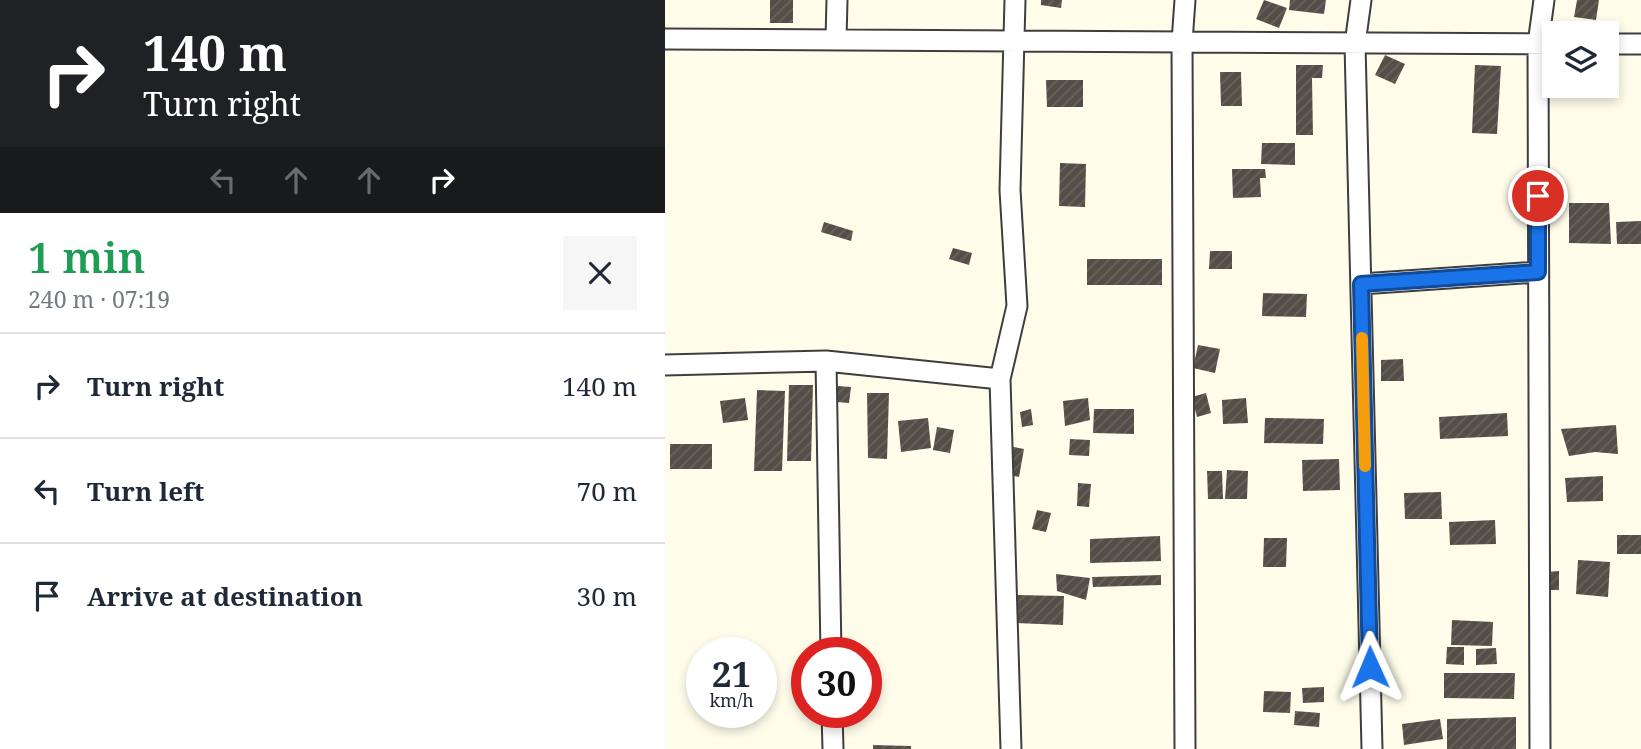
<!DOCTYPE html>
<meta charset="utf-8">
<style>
:root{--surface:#fff;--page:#f6f6f7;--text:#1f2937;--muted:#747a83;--line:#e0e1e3}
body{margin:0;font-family:"Noto Serif",serif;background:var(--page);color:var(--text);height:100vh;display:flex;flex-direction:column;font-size:26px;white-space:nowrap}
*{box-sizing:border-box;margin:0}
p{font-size:23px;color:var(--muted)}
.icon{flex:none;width:38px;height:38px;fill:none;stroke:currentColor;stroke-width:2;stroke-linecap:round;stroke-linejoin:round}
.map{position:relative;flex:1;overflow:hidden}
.panel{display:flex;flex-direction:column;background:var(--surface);width:665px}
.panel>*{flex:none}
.banner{background:#202124;color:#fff;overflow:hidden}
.buttons{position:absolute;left:877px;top:21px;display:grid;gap:14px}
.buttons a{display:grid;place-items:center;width:77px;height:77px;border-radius:0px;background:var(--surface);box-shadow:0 4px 10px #0003;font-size:35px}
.speed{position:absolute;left:21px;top:637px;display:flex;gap:14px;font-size:35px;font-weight:700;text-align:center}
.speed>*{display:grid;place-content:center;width:91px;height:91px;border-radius:50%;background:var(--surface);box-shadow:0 4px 10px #0003;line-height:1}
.speed small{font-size:18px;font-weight:400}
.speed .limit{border:10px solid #d22;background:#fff;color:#111}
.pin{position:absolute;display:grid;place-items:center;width:60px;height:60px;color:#fff;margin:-30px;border:4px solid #fff;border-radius:50%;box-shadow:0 2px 7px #0007}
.me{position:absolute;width:77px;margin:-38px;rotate:359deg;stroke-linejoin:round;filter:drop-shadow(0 0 5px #0008)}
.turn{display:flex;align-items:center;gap:24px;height:147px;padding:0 28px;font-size:32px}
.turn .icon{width:91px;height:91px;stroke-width:2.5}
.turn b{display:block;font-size:49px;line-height:60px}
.lanes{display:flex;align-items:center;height:66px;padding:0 28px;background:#0003;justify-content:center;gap:35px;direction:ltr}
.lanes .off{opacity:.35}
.round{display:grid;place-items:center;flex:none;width:74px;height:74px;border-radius:0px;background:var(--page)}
.summary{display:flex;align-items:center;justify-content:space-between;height:119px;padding:0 28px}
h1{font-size:42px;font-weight:600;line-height:52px;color:#1e9e55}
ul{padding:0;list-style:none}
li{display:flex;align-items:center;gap:21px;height:105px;padding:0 28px;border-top:2px solid var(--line)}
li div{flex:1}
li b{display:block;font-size:26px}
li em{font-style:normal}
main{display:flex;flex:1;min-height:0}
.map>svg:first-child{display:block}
.building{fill:url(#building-hatch)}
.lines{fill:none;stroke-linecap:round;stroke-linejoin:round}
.minor-casing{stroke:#3e3e3e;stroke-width:23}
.minor{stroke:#fff;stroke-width:19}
.route-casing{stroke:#114b97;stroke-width:18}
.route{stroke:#1a73e8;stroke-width:12}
.slow{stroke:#f59e0b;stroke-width:12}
</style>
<main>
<section class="panel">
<div class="banner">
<div class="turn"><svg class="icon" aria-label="right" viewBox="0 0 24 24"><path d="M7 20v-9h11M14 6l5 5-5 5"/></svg><div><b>140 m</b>Turn right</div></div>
<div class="lanes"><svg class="icon off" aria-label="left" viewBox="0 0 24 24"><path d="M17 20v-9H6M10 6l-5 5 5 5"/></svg><svg class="icon off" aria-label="ahead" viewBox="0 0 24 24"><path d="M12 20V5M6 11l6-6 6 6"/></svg><svg class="icon off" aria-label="ahead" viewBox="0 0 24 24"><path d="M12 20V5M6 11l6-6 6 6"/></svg><svg class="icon" aria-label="right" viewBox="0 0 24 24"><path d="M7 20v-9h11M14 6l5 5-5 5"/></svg></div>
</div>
<div class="summary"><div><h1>1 min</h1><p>240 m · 07:19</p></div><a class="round"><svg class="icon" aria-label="close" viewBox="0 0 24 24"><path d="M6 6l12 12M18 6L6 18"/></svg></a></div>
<ul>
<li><svg class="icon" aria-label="right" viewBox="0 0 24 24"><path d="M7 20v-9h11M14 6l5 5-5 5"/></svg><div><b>Turn right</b></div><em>140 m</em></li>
<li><svg class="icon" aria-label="left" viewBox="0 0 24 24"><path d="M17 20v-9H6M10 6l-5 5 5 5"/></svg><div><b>Turn left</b></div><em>70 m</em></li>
<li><svg class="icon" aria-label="arrive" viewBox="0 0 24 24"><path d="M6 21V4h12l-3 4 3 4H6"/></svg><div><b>Arrive at destination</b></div><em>30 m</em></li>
</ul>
</section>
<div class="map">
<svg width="976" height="749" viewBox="0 0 976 749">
<defs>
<pattern id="building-hatch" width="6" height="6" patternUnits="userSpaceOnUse" patternTransform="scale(1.75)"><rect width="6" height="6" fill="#544e48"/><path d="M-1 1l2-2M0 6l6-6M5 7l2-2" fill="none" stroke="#68635e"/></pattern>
</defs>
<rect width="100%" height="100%" fill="#fffdea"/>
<path class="building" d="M105,0H128V23H105Z
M376,0H397L396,8L376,5Z
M599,0L622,8L614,28L591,19Z
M625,0H661L659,14L624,10Z
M912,0H934L931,20L909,17Z
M720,55L740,64L730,84L710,75Z
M631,65H658L657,78H647L648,135H631Z
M810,65L836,66L832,134L807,133Z
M555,72H576L577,106H556Z
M381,80H418V107H382Z
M597,143H630V165L596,164Z
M395,163L421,164L420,207L394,206Z
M567,169H600L601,178H595L596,197L568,198Z
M904,203H944L946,244L904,243Z
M976,221V244H952L951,222Z
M159,222L188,231L186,241L156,232Z
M288,248L307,253L304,265L284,259Z
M545,251H567V269H544Z
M422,259H497V285H422Z
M598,293L642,294L641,317L597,316Z
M533,345L555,349L550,373L528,368Z
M738,359L739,381H716V360Z
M124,385H148L146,461H122Z
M173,386L186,387L184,403L172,402Z
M92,390L120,391L117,471H89Z
M202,393H224L222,459L203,458Z
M541,393L546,413L532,417L527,397Z
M80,398L83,420L58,423L55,401Z
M423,398L425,420L400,426L398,401Z
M581,398L583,423L558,424L557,400Z
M366,409L368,425L357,427L355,412Z
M429,409H469V434L428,433Z
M842,413L843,436L775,439L774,417Z
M263,418L266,448L236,452L233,421Z
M600,418L659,419L658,444L599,443Z
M951,425L953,454L930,452L904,456L896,429Z
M272,427L289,430L285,453L268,450Z
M405,439L425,440L424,456L404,455Z
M5,444H47V469H5Z
M338,445L359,449L354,477L333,473Z
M674,459L675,490L638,491L637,460Z
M562,470L583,471L582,499H560Z
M542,471H557L558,499H543Z
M938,476V501L902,502L900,478Z
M413,483L426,484L424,507L412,506Z
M776,492L777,519H740L739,493Z
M372,510L386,513L381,532L367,529Z
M830,520L831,544L785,545L784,522Z
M952,535H976V554H952Z
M495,536L496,561L425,563V539Z
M599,538H622L621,567H598Z
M913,560L945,562L943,597L911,594Z
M894,571V590H882L881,572Z
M391,574L425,578L421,600L392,591Z
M496,575V585L428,587L427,577Z
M352,595L399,596L398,625L351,623Z
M787,620L828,622L827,646L786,645Z
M782,647H799V665L781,664Z
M831,648L832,664L811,665V649Z
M779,673H850L849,699L779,698Z
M659,687V702L638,703L637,688Z
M599,691L626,692L625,713L598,712Z
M630,711L655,713L654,727L629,725Z
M851,717V749H782V719Z
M775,719L778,739L739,745L737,724Z
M208,745L246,746V749H208Z"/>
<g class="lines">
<g class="minor-casing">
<path id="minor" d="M696,0L690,44L707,749
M0,39L889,44
M171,40L172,0
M942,44H976
M696,284L873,272
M161,361L166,653
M0,365L161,361L335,379
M167,712L168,749
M346,749L335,379L352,306L345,190L350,0
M520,749L517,42L520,0
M875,749L873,44L879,0"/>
</g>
<use href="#minor" class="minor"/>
</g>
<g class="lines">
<g class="route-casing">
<path id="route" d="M705,667L696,284L873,272V196"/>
</g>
<use href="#route" class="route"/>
<path class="slow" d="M697,338L700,466"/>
</g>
</svg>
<div class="buttons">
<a><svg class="icon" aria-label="layers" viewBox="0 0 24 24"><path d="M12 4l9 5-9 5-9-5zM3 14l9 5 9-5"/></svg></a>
</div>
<div class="speed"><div>21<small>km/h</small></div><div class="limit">30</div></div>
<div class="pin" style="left:873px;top:196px;background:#d93025"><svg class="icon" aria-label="arrive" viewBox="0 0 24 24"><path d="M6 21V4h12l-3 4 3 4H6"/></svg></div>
<svg class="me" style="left:705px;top:667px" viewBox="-20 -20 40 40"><path d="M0-17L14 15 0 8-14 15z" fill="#1a73e8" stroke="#fff" stroke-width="4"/></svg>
</div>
</main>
